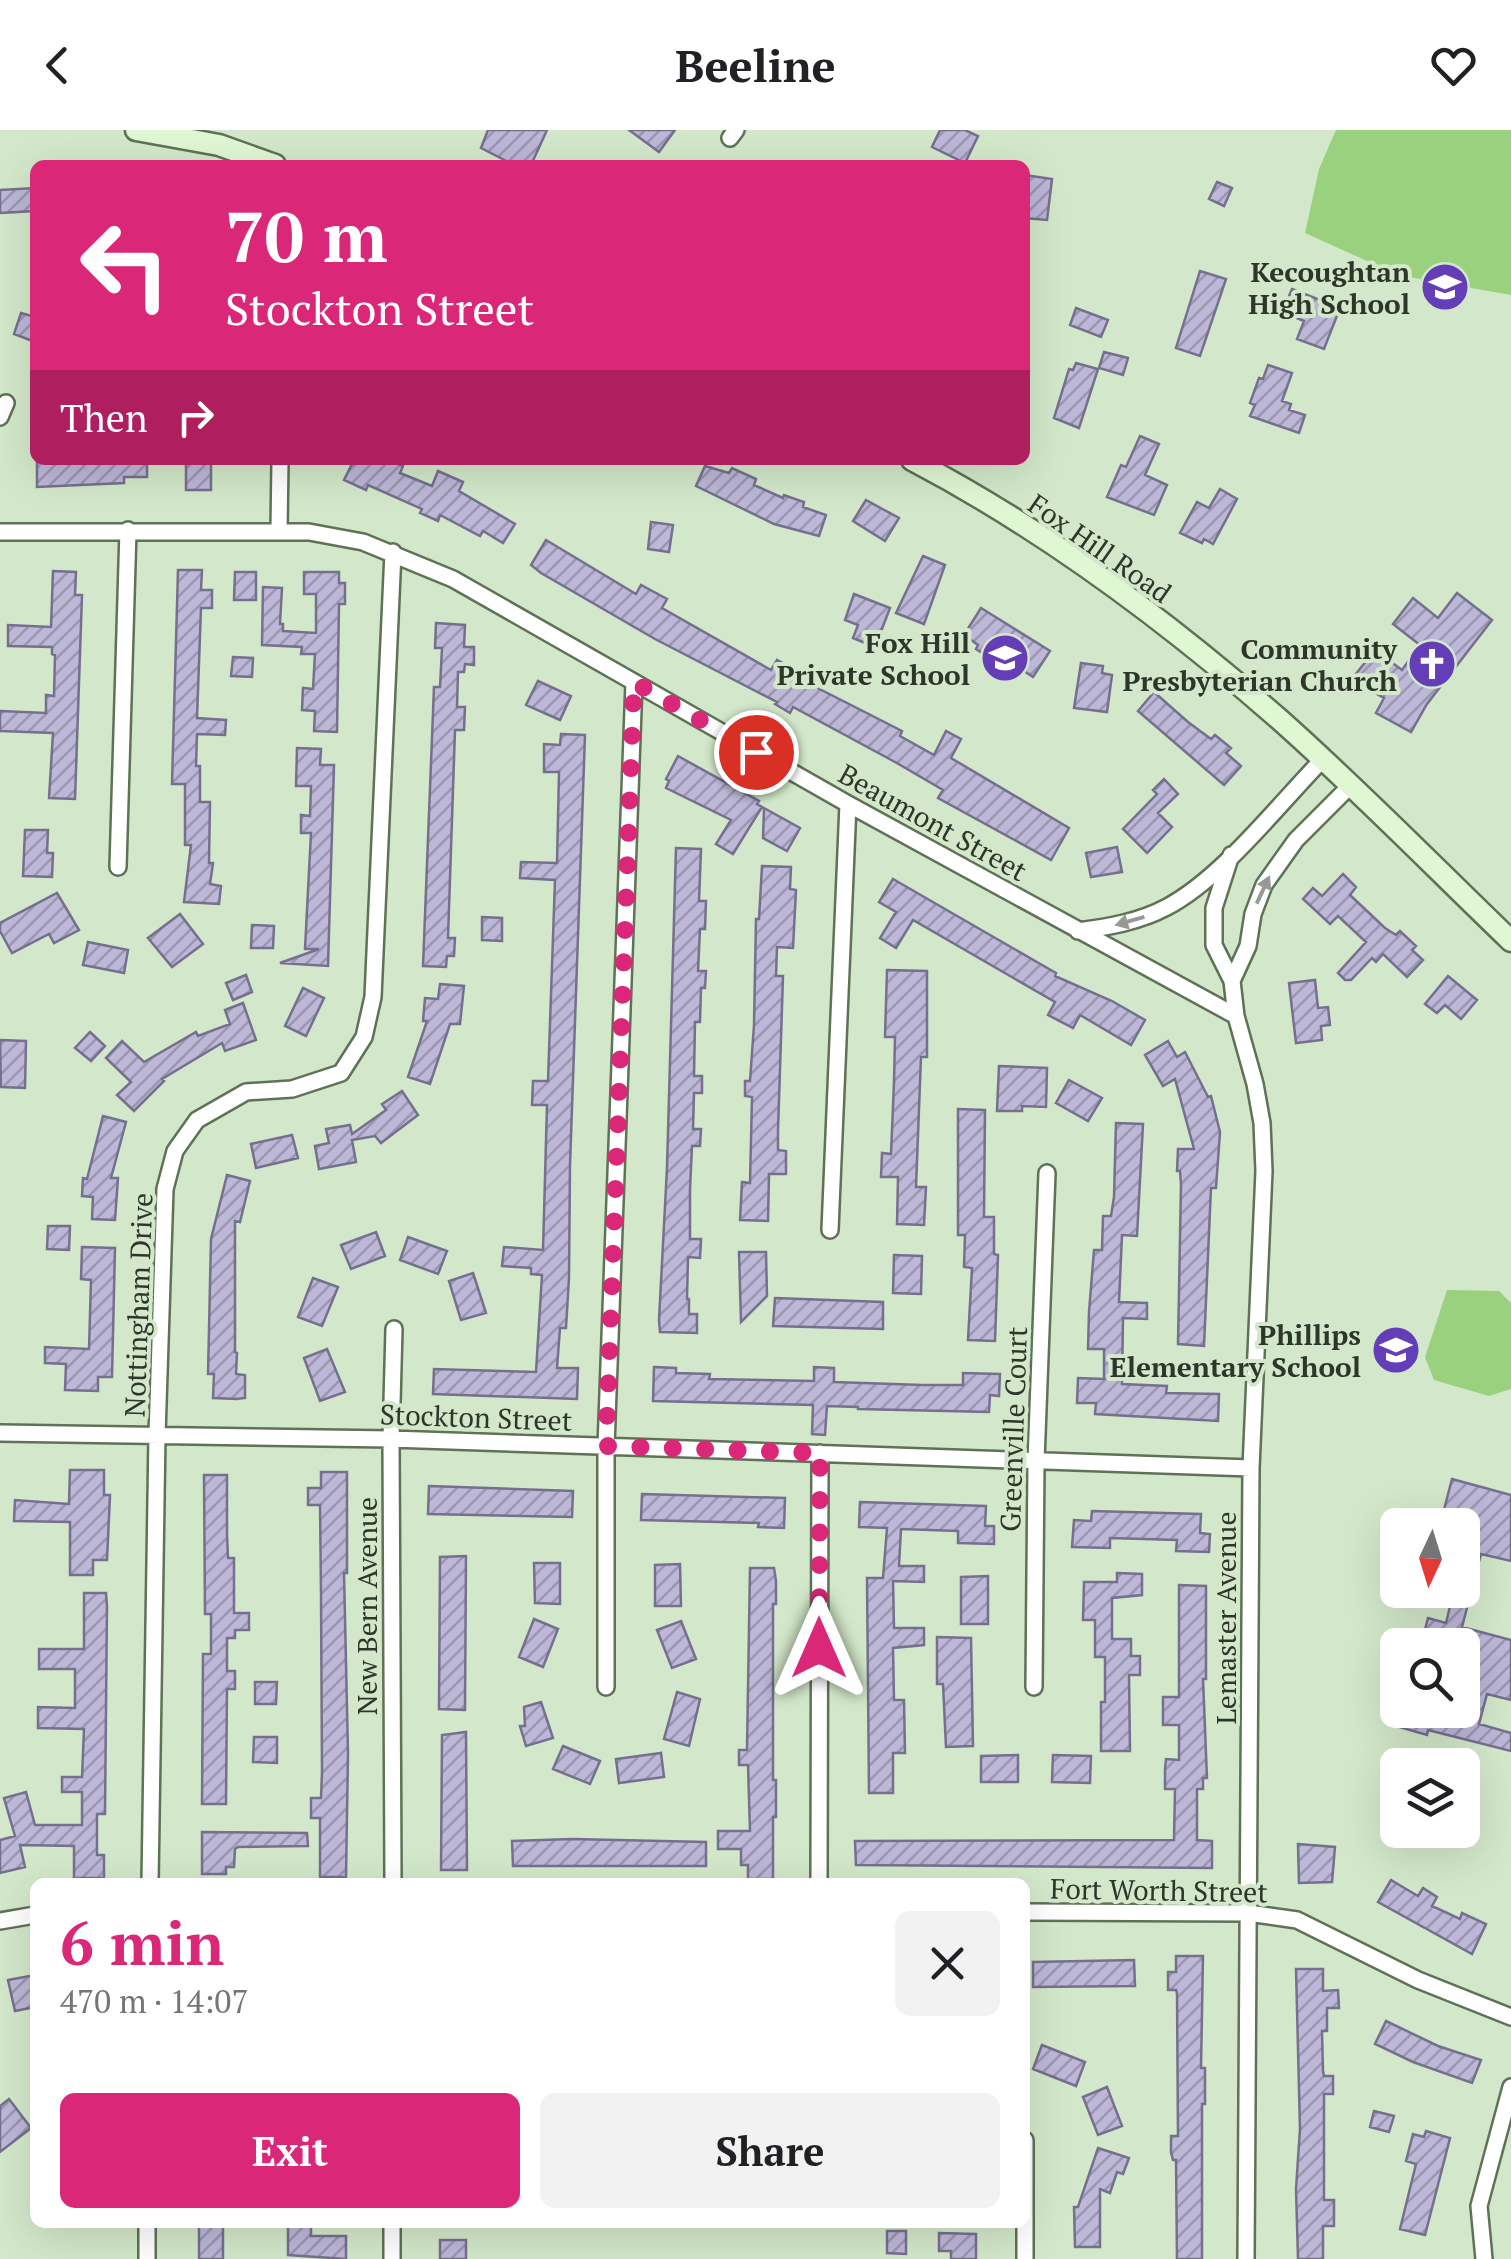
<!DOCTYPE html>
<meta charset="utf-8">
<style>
:root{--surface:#fff;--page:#f2f2f2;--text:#202124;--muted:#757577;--accent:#db2777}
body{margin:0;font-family:"PT Serif",serif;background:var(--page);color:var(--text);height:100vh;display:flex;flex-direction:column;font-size:38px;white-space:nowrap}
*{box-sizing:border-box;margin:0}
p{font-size:32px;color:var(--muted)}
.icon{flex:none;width:55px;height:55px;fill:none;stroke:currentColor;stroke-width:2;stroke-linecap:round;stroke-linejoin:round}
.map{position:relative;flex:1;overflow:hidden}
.sheet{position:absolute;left:30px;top:1748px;width:1000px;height:350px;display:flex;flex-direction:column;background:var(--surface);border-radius:15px;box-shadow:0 10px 40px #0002}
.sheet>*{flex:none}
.top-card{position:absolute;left:30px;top:30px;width:1000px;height:305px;border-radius:15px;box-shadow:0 10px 40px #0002;background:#db2777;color:#fff;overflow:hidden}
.needle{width:65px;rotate:184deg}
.fabs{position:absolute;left:1380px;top:1378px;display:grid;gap:20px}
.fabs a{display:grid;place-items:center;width:100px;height:100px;border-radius:15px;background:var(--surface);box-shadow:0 10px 40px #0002;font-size:50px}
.pin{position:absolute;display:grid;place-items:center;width:85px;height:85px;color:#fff;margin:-42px;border:5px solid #fff;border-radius:50%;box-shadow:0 2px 10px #0007}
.me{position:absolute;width:110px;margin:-55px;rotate:0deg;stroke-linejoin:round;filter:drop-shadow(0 0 8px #0008)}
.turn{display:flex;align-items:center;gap:35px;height:210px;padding:0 30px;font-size:45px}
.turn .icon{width:130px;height:130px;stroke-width:2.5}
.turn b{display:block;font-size:70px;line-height:85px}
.then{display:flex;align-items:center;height:95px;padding:0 30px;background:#0003;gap:20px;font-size:38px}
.round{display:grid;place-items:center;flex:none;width:105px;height:105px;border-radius:15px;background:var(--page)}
.headline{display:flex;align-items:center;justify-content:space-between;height:170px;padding:0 30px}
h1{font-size:60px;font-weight:700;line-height:75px;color:var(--accent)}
.cta{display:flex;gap:20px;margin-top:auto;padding:20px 30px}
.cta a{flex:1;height:115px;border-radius:15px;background:var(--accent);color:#fff;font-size:40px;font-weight:700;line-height:115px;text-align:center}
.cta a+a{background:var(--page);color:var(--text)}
header{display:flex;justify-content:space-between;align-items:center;height:130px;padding:0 30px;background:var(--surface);font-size:45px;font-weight:700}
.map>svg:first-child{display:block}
.green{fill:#9ad17f}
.building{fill:url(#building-hatch);stroke:#75708e;stroke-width:2.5}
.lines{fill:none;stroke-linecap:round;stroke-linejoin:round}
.minor-casing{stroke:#5f7157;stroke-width:20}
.secondary-casing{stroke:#5f7157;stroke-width:25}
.minor{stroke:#fff;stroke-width:15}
.secondary{stroke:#dff7d3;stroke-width:20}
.oneway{fill:#969a95}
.route{stroke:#db2777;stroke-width:18;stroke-dasharray:0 32.4}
.labels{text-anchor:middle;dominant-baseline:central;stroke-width:8;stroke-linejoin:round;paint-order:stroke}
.poi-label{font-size:28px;font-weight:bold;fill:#2e362b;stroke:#d3e8ca;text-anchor:end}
.street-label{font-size:28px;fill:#2e362b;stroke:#d3e8ca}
</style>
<header><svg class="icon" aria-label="back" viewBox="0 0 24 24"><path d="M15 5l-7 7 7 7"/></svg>Beeline<svg class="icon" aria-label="heart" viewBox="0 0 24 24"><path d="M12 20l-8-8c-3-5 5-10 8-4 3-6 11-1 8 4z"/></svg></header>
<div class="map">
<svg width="1511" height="2129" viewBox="0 0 1511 2129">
<defs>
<pattern id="building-hatch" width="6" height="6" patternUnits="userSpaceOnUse" patternTransform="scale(2.5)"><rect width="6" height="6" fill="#bdb7d8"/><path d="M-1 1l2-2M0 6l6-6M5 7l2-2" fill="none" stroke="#9a96af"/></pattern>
</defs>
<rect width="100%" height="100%" fill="#d3e8ca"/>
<path class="green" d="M1336,0H1511V165L1398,145L1305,103L1319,39Z
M1447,1160L1499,1161L1511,1173V1259L1489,1266L1434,1250L1425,1227Z"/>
<path class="building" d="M488,0H547L531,35H514L481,18Z
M629,0H675L659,22Z
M940,0H965L978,6L965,33L932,17Z
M1025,45L1052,49L1047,90L1025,88Z
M1217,52L1232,58L1224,76L1209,69Z
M35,58V81L0,83V60Z
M1200,141L1226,149L1200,226L1176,218Z
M1292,159L1340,178L1324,219L1297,209L1304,191L1282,182Z
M1076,178L1108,190L1101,207L1070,195Z
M21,183L35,187V212L14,204Z
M1104,222L1128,228L1123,245L1099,238Z
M1076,233L1098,239L1079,298L1054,288L1069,239L1073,240Z
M1268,235L1292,243L1282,271L1291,274L1289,280L1305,285L1299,303L1250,286L1255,275L1250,273L1259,248L1263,249Z
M1140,306L1159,314L1145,345L1167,355L1154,385L1107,367L1121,335L1126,337Z
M61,330H147V347H124V353L37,357V331Z
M186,330H211V360H186Z
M354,330H390L403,336L400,343L432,356L438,341L463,352L459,361L515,394L503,413L483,401L480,406L440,385L438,391L420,383L422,379L368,355L366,360L344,350Z
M705,336L729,343L732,338L756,349L754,355L783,368L784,365L804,372L803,377L826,385L819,406L774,394L696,356Z
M1220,359L1237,369L1213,414L1204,409L1202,413L1180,403L1197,372L1209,378Z
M866,370L899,388L885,411L853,391Z
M651,392L673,395L669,422L648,419Z
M546,410L636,464L641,455L667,469L662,478L771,540L777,530L801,543L798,548L902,601L900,606L934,625L946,601L961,609L951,628L1069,698L1051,730L938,668L943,660L895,632L793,577L790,583L775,574L777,572L655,509L541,443L531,435Z
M923,426L945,435L924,494L896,483Z
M178,440H202L201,460H212V478H201L197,588L226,590L225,605L197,604L196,636H200V672H210L209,733H213L210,754L221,756L219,774L184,772L191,715H185V654H172Z
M53,441L76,442L75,465H82L75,669L49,668L53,603L0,601V581L46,583V565L54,566L55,525L52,524V517L8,516V495L51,497Z
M235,442H256V470H234Z
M304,442H339V453H345V474H339L337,602L314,601L315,581L302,580L303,558L313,559L315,524H301L302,517L262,515L263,457L282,458L280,494H283V501L316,503V464H304Z
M1457,463L1492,490L1427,574L1411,602L1376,583L1384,568L1351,550L1375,520L1402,540L1420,515L1393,494L1413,468L1438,488Z
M854,464L890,478L875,517L853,508L858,495L845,490Z
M981,478L1050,521L1033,547L1021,539L1017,546L976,519L978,515L964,505Z
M436,493L465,495L464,517H474V535L465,534L464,542H458L457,577H465L464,600H455L448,808H455L454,826H447L446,837L423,836L434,557H440L442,518H435Z
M233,527L253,528L252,547L231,546Z
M1081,533L1103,536L1102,543L1112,545L1107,582L1074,578Z
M538,551L571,566L560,590L526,575Z
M1154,562L1188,592L1211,609L1215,605L1231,618L1226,623L1241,636L1224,655L1138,581Z
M561,604L585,605L570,1035L569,1148L566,1198H560L557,1238H578L577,1269L433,1264L434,1239L536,1242L542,1145L531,1144V1138L502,1136L504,1117L543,1120L547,975H532L533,951H548L555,750L520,748L521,732L557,733L559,642H544V614L560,615Z
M297,618L321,619L320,635H334L328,836L280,833L319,819H305L311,703H301V685L310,686L311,656H296Z
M678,626L759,671L757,674L762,677L733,724L716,714L731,690L666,658L669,651L666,649Z
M1164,649L1178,664L1158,683L1172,697L1147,723L1123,699L1157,664L1153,660Z
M764,678L800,698L787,721L763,708Z
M25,700H48L47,723H53L52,747L23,746Z
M1117,717L1122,742L1091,747L1086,723Z
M676,718L701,719L699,771H706L705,799H700L698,841H706L705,858H701L700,892H695L694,946H702V963H694L693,999H701L700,1016H692L690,1059V1109H701L700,1128L688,1127L687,1169H689V1184H697V1203L660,1202L659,1190L667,1038Z
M762,736L791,737L790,759L796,760L793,818L777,817L776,846H783L778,1001V1020L786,1021V1044H769L768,1091L740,1090L742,1052L750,1053L752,967L745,966V951H750L754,895L756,789H759Z
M1343,744L1356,757L1350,765L1385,798L1396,805L1400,801L1416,816L1412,820L1423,830L1407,847L1383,824L1376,832L1372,828L1351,850H1345L1338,843L1366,812L1338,786L1330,794L1303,769L1313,758L1322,766Z
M893,749L1056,843L1055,846L1112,871L1145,890L1131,915L1080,885L1073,898L1048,885L1055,872L913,790L896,818L880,808L896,782L879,772Z
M57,763L79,800L54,813L49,804L12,823L0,801V793Z
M180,784L203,814L172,837L148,808Z
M482,787L502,788V811L482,810Z
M252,795L274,796L273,818H251Z
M88,812L128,820L124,843L83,835Z
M887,840L927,841V927H921L916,1057H926L924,1095L897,1094L898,1047H881L882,1023L891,1024L894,952L895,907H885Z
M246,845L252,862L233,870L226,853Z
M1448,846L1477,870L1461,889L1445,875L1437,883L1425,874Z
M1315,850L1318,878L1328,877L1330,895L1321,896L1322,910L1296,913L1289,853Z
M440,854L464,856L460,894H450L430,954L408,947L427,891H423L425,868L438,869Z
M303,858L324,868L306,906L285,896Z
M243,873L256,910L225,921L222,913L162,949L164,951L134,981L117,965L131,952L106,928L122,911L144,932L196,902L198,906L230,894L225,880Z
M90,902L105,916L91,931L75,918Z
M0,910L26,911L25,958L1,957Z
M1168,911L1177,927L1185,922L1208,967L1211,966L1220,1002L1216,1058H1211L1204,1216L1178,1214L1181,1055L1180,1041H1177L1178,1019H1194L1175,949L1163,956L1145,925Z
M999,936L1047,938L1046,977L1022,976V981H997Z
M1069,950L1102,968L1088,991L1056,973Z
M402,961L418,985L381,1013L375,1006L352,1010L356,1032L319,1039L315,1016L329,1013L326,999L350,995L352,1004L386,980L382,974Z
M958,979L985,980L984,1087H994V1124L998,1125L995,1211L968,1210L972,1138L964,1137L965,1105H958Z
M103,986L126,992L111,1048H118L115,1090L92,1089L93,1067L82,1066L83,1048L87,1049Z
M1116,993L1143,994L1137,1106L1122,1105L1119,1172L1147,1173V1189L1123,1188L1122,1254L1167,1256L1166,1263L1219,1264L1218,1291L1095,1284L1096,1273H1077L1078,1248L1104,1249V1219H1088L1089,1182L1094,1120H1102L1103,1086H1111L1114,1067Z
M292,1005L298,1028L256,1038L251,1014Z
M227,1045L250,1051L240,1092L235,1091V1222L237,1223L236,1244L245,1245V1268L237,1269L213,1268L214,1244H208L211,1109Z
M48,1096H70L69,1120L47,1119Z
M376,1102L385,1126L351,1139L341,1115Z
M408,1107L447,1121L438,1144L400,1130Z
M82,1117L115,1118L112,1247H98V1261L65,1260L66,1234L45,1233V1217L89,1219L91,1150L81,1149Z
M739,1122H766L767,1166L741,1192Z
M894,1125L922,1126L921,1164L893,1163Z
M473,1143L486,1183L461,1190L449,1151Z
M313,1148L338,1157L322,1196L298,1187Z
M775,1168L883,1172V1199L773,1196Z
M327,1219L345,1262L320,1271L304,1228Z
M654,1237L676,1238V1243L710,1244L709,1249L814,1251V1237L834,1238V1252L923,1255H963V1243L1000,1244L999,1266L990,1265L989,1282L858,1279V1277L827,1276L825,1305L812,1304L813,1275L653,1271Z
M70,1340H104V1365H110L107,1430H93V1445H70V1392L14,1391L15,1370L69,1374Z
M321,1342H347V1443H344L348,1623L346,1747H320V1688H311V1668H321L322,1642L321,1464L320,1375H308V1358H321Z
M204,1345H227V1404L228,1428H234V1483H249V1500H235V1508H227V1541H235V1559H227L226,1674H202L203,1524H211V1484H205Z
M1452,1349L1511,1365V1431L1481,1424L1462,1497L1511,1510V1570L1487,1564L1479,1594L1511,1603V1621L1428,1600L1427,1605L1399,1597L1403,1580H1462V1515H1421L1428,1488L1446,1493L1454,1460H1462V1395H1440Z
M429,1356L573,1361L572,1387L428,1384Z
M642,1364L785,1368L784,1398L758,1397L759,1393L641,1390Z
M860,1372L986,1376L985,1396H994V1414L958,1413V1401L901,1399L899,1436H924V1452L893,1451L894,1498H924V1515L893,1518L894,1570H904L905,1623H893V1663H869L867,1448H883L887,1398L859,1397Z
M1092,1381L1201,1384L1200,1403L1210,1404L1209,1422L1176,1421L1177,1410L1110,1408V1418L1072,1417L1074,1390L1091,1391Z
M466,1426L465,1580L439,1579L440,1427Z
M534,1433H560V1474L535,1473Z
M680,1434L681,1476H655V1435Z
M750,1438H774L776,1451V1474H773V1650H776V1687H773V1749H748V1735H741V1719H718V1701H750L748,1635H739V1620H747Z
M1117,1443L1142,1444V1465L1112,1468V1509H1131V1526H1140V1545H1129L1130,1621H1101V1572H1105V1527H1095V1490H1083L1084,1452H1117Z
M988,1446V1494H961V1447Z
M1179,1455L1206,1456V1549H1203L1207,1648H1203V1659H1197V1710L1212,1711V1738L856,1735L855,1711L1174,1710L1175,1659H1165V1639L1166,1629L1179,1630V1595H1163V1567H1179Z
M84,1463H106L107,1476L105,1684H97V1725H104V1748H74V1716L20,1715L25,1737L0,1743V1710L15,1706L4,1668L26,1662L35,1695H82V1662H62V1647H82L84,1599L38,1598V1577L75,1578V1539H39V1519H84Z
M534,1489L558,1499L543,1537L519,1527Z
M681,1491L696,1529L672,1538L657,1500Z
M937,1507L971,1508L973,1616L946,1617L943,1554H937Z
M255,1552H277L276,1574H255Z
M677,1562L700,1569L689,1616L664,1609Z
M541,1572L553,1608L526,1616L520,1596H525L524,1577Z
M466,1602L467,1740H441L442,1605Z
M254,1607H277V1633L253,1632Z
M563,1616L600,1631L590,1654L553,1639Z
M661,1623L664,1647L619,1653L616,1629Z
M1018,1625V1652H981V1626Z
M1053,1625L1091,1626L1090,1653L1052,1652Z
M202,1702L307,1703L308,1716L238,1717L235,1719L234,1737H226V1744H202Z
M572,1709L706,1712V1736H513L512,1711Z
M1298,1714L1335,1717L1332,1752L1299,1753Z
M1391,1750L1418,1766L1423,1758L1437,1767L1432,1776L1460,1789L1462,1783L1486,1794L1472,1824L1378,1772Z
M1176,1826H1203L1201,1938H1205V1974H1202V2129H1177L1176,2030H1173L1171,2022V2006H1178L1177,1863L1176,1860H1168V1842H1176Z
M1134,1830L1135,1856L1033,1857V1832Z
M1296,1839H1323V1861L1338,1860L1339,1878H1327V1901H1322L1323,1941L1324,1946H1333V1964H1324V2070H1334V2096H1323V2129H1298L1296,2059L1300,1999Z
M35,1845V1877L15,1881L8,1850Z
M1386,1891L1438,1916L1481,1930L1472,1953L1413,1932L1375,1914Z
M1042,1915L1085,1932L1076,1956L1033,1939Z
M1107,1957L1122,1996L1098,2005L1083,1967Z
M9,1969L31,1998L0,2022V1976Z
M1374,1981L1394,1986L1389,2002L1370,1997Z
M1426,2001L1450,2008L1425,2105L1400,2099L1416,2034L1406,2031L1413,2004L1424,2007Z
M1098,2018L1129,2028L1123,2044L1117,2042L1110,2063L1100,2059V2117H1075L1074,2077H1078Z
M199,2092H223V2129H199Z
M288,2096L311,2097V2106H346V2129L288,2125Z
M887,2101H906V2124L887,2123Z
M939,2103L976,2104V2129H951V2121H939Z
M440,2110H466V2129H440Z"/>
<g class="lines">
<g class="minor-casing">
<path id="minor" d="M730,8L736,0
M0,287L6,273
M279,400L280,331
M0,402H309L363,412L453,449L848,674L1236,886
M1231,725L1214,778V815L1232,851L1236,886L1255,954L1262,993L1264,1041L1251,1338L1246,2129
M118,737L128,400
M1078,801C1108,797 1139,792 1167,777C1222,748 1278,675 1323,629
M1232,851L1248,816L1253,784L1264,755L1296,710L1350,656
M830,1100L848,674
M0,1303L391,1309L1251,1338
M606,1557V1317L634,552
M1034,1557L1036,1331L1047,1043
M150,1752L157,1305L165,1059L175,1021L197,990L246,962L292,959L341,943L364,907L373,867L393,422
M393,1752L391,1309L394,1199
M819,1752L820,1323
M1025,1782L1248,1783L1297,1790L1418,1850L1511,1887
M0,1791L35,1785
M147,2092V2129
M392,2129V2092
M1025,2129V2010
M1484,2129L1479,2076L1511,1957"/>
</g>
<g class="secondary-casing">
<path id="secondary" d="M136,0L219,15L275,35
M912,330C1044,399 1167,491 1279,589C1359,660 1434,737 1511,811"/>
</g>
<use href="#minor" class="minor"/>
<use href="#secondary" class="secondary"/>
</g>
<defs><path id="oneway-solid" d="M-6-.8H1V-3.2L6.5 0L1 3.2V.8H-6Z" transform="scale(2.5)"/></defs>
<g class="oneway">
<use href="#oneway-solid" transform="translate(1263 760) rotate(-65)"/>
<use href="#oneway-solid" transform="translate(1130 791) rotate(164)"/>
</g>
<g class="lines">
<path class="route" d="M756,622L634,552L606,1316L820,1323L819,1518"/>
</g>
<defs>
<g id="school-disc" transform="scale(2.5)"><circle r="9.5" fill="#643eb6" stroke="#d3e8ca"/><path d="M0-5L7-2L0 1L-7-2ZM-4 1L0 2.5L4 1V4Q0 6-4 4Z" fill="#fff"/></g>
<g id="church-disc" transform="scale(2.5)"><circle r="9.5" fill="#643eb6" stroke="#d3e8ca"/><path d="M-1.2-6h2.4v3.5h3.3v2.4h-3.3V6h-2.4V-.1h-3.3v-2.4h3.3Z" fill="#fff"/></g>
</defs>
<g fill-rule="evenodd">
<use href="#school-disc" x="1445" y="157"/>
<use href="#school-disc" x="1005" y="528"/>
<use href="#church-disc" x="1432" y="534"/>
<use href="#school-disc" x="1396" y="1220"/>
</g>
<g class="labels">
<g class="poi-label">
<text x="1410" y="141">Kecoughtan<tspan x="1410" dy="32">High School</tspan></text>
<text x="970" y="512">Fox Hill<tspan x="970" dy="32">Private School</tspan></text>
<text x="1397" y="518">Community<tspan x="1397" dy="32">Presbyterian Church</tspan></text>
<text x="1361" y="1204">Phillips<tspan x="1361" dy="32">Elementary School</tspan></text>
</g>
<g class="street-label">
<text transform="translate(1100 418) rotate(35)">Fox Hill Road</text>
<text transform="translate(933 692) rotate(29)">Beaumont Street</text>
<text transform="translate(138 1175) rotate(-88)">Nottingham Drive</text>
<text transform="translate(476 1287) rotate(2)">Stockton Street</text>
<text transform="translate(1013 1299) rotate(-88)">Greenville Court</text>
<text transform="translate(366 1476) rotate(-90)">New Bern Avenue</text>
<text transform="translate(1225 1488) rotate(-90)">Lemaster Avenue</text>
<text transform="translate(1159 1760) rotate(1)">Fort Worth Street</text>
</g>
</g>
</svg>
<div class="fabs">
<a><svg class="needle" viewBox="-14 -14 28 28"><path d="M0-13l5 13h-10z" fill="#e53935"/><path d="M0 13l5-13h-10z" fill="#757577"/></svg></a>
<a><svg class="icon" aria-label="search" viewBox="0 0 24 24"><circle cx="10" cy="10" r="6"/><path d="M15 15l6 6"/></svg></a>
<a><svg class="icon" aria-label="layers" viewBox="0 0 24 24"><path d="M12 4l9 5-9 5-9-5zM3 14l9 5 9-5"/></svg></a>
</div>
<div class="pin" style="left:756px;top:622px;background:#d93025"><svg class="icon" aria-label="arrive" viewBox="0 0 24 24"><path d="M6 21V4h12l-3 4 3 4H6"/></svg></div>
<svg class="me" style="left:819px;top:1518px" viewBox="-20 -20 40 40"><path d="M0-17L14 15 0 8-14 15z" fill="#db2777" stroke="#fff" stroke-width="4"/></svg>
<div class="top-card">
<div class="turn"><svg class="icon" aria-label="left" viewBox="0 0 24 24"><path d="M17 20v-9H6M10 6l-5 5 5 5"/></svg><div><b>70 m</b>Stockton Street</div></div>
<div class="then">Then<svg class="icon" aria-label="right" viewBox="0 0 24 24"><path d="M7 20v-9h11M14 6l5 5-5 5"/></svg></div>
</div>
<section class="sheet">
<div class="headline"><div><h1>6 min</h1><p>470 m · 14:07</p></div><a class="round"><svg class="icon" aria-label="close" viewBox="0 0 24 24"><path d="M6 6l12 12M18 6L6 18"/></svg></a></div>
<div class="cta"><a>Exit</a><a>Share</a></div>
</section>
</div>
